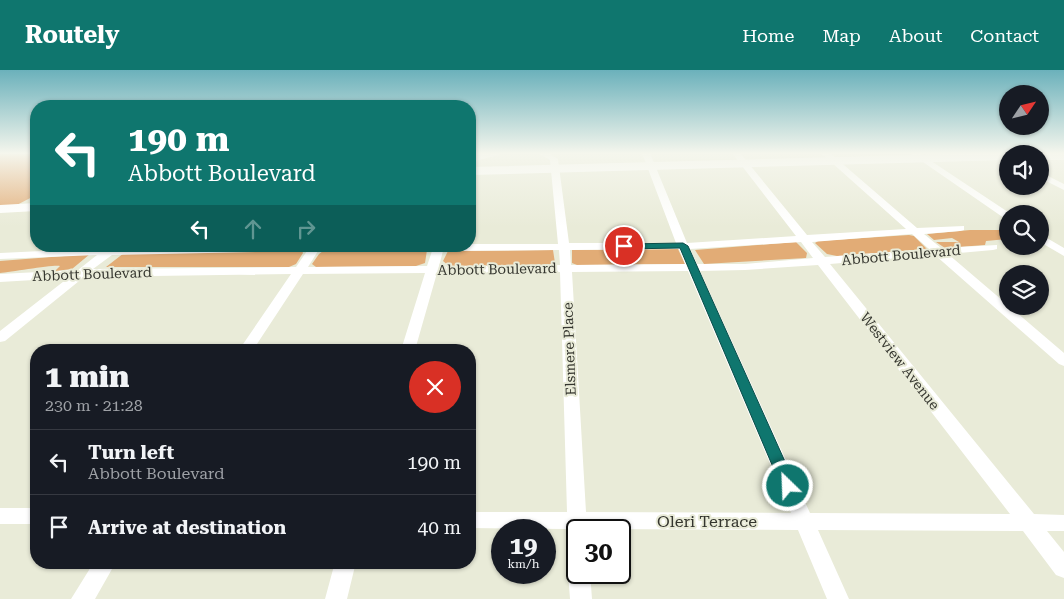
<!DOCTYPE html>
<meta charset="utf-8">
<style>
:root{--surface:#171b24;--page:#242831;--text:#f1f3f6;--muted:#9ea1a6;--line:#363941;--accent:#0f766e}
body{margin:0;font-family:"Roboto Serif",serif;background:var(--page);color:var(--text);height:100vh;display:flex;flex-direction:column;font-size:19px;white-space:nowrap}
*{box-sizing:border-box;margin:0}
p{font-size:16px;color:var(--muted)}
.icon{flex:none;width:28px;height:28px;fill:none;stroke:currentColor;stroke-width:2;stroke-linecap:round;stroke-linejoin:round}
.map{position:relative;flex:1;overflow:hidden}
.details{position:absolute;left:30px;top:274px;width:446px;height:225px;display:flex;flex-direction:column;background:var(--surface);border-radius:20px;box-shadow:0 1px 4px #0004}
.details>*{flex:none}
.hud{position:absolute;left:30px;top:30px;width:446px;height:152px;border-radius:20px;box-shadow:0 1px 4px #0004;background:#0f766e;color:#fff;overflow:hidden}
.needle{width:32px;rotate:55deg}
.buttons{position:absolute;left:999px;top:15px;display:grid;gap:10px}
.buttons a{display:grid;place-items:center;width:50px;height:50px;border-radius:50%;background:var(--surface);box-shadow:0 1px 4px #0004;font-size:25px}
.speed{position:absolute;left:491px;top:449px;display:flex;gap:10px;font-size:25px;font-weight:700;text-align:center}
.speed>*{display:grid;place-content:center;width:65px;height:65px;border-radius:50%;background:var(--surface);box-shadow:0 1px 4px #0004;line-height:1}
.speed small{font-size:12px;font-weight:400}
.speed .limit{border:2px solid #111;border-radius:8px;background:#fff;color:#111}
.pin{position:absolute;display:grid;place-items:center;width:42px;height:42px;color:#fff;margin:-21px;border:2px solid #fff;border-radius:50%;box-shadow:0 1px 5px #0007}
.me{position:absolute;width:55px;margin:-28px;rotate:336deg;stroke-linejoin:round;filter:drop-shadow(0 0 4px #0008)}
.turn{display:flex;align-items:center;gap:18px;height:105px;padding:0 15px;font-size:22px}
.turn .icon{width:65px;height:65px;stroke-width:2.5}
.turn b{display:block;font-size:35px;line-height:42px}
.lanes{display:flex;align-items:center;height:48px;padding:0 15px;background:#0003;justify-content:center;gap:25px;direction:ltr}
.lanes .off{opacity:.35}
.round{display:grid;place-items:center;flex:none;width:52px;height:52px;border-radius:26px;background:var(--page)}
.summary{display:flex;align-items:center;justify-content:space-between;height:85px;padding:0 15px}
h1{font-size:30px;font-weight:800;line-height:38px}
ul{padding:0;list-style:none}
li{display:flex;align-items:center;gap:15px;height:65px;padding:0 15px;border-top:1px solid var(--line)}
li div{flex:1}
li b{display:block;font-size:19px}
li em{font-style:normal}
header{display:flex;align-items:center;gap:30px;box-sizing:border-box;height:70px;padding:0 25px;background:var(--accent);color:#fff}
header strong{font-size:24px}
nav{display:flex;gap:28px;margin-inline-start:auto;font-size:18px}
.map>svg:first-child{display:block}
.green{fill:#e2ac76}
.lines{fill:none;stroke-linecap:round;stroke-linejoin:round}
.street{fill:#fff;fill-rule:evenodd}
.secondary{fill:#fff;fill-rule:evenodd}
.route{fill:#0f766e;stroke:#0a4d48}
.labels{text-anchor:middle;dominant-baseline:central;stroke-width:4;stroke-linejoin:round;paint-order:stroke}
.street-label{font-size:14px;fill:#34352e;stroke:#e9ebd8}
.near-street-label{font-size:16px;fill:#34352e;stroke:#e9ebd8}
</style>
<header>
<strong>Routely</strong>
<nav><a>Home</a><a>Map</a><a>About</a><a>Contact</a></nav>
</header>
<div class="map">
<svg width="1064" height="529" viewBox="0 0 1064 529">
<rect width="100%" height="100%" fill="#e9ebd8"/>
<path class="green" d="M3,83H36V125L11,138L0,139V84Z
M970,160H1007V169L986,171L985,175L945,178L936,172H959L952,168L934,170L927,164Z
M909,165L914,166L927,179L837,186L827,184L815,173L818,171Z
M796,172L807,183L806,188L704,194L695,180Z
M678,179L685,194L577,195L572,193V180Z
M427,180L425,193L416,196L316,197L312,194L319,184L323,181Z
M553,180L555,193L548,195L449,196L443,191L448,181Z
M302,181L303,183L296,194L289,197H106L124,183Z
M90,184L72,199L55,201L60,196C56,194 11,202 0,203V191Z"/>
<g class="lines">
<path class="street" d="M538,83H548L558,89L569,173H676L642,83H650L687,173L796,166L732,83H740L807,165L906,159L821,83H830L917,158L964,156V160L960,161L924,164L941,178L997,175V179L993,180L948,184L1064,283V296L1059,294L935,185L830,194L1034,444L1064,445V461H1047L1064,482V508L1056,505L1023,461L818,460L849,529H827L798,460L587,459L578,460V502H590L592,529H570L568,502L571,495L577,493L571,491L568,484L567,459L470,458V442H567L560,202L437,203L415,280H401L425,203L303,204L253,280H239L291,204L84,207L5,271L0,272V261L68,208L0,212V204L78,200L97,185L0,189V183L106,178L108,176H470V174H558L550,90ZM912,164L929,179L825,187L812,172ZM801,172L813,188L745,194H697L690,179ZM679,179L685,194L571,195L570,180ZM559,180L560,195L439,196L443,181ZM307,181L296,197L93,199L112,185ZM318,181H432L427,196L308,197ZM818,195L1010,444L810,443L700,201L745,200ZM688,201L791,443L586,442L572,202Z
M910,83H919L1011,144H1008V149L1004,148Z
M1040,102L1064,114V120L1040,108Z
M1040,164L1064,178V186L1040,172Z
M0,438H36V454H0Z
M94,492H116L95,529H71Z
M335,492H356L347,529H325Z"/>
<path class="secondary" d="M477,83H501L499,85L470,92V84Z
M988,83L1012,84H1008V90L470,105V97Z
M1064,83V90H1040V84H1036Z
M36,133V141L0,143V135Z"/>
</g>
<linearGradient id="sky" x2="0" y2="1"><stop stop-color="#6bb1bb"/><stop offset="0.53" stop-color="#f5f6ed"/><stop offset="1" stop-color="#f5f6ed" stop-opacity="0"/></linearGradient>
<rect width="1064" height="157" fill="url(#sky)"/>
<path class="route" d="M683,173L688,176L796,416L794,420L788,422L783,420L781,416L680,178L624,179L619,176L624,174Z"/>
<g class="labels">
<g class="street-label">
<text transform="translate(901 185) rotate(-5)">Abbott Boulevard</text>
<text transform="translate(497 199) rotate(-1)">Abbott Boulevard</text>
<text transform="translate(92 204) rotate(-2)">Abbott Boulevard</text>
<text transform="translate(569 279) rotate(-92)">Elsmere Place</text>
<text transform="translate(900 291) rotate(52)">Westview Avenue</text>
</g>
<g class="near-street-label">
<text x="707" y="451">Oleri Terrace</text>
</g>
</g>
</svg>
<div class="buttons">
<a><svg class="needle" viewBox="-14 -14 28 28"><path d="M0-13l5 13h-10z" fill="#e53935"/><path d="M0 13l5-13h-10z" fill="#9ea1a6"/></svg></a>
<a><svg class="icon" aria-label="sound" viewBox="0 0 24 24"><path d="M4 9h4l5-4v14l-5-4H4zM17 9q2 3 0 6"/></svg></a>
<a><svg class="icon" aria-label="search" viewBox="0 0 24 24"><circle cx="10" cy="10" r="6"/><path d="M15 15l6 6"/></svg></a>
<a><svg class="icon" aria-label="layers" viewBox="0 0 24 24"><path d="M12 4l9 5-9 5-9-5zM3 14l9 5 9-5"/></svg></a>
</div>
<div class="speed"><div>19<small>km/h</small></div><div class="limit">30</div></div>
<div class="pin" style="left:624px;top:176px;background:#d93025"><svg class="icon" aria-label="arrive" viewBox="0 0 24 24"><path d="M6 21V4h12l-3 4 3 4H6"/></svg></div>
<svg class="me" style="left:788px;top:416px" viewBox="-20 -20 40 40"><circle r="17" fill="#0f766e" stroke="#fff" stroke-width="3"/><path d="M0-11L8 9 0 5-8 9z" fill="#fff"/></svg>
<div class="hud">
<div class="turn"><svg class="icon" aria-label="left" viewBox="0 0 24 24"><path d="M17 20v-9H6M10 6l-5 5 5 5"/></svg><div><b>190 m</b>Abbott Boulevard</div></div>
<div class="lanes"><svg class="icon" aria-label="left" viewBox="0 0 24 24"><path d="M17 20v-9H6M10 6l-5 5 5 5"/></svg><svg class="icon off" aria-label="ahead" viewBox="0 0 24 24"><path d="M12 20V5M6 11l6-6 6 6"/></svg><svg class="icon off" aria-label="right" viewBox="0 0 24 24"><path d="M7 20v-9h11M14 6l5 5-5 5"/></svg></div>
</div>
<section class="details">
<div class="summary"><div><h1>1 min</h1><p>230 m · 21:28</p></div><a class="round" style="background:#d93025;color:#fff"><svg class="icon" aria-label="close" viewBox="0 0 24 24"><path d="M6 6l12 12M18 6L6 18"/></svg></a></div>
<ul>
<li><svg class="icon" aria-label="left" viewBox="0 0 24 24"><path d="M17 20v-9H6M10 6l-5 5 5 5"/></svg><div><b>Turn left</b><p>Abbott Boulevard</p></div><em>190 m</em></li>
<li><svg class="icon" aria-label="arrive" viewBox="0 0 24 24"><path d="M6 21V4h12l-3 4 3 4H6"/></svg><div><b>Arrive at destination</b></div><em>40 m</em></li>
</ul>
</section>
</div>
